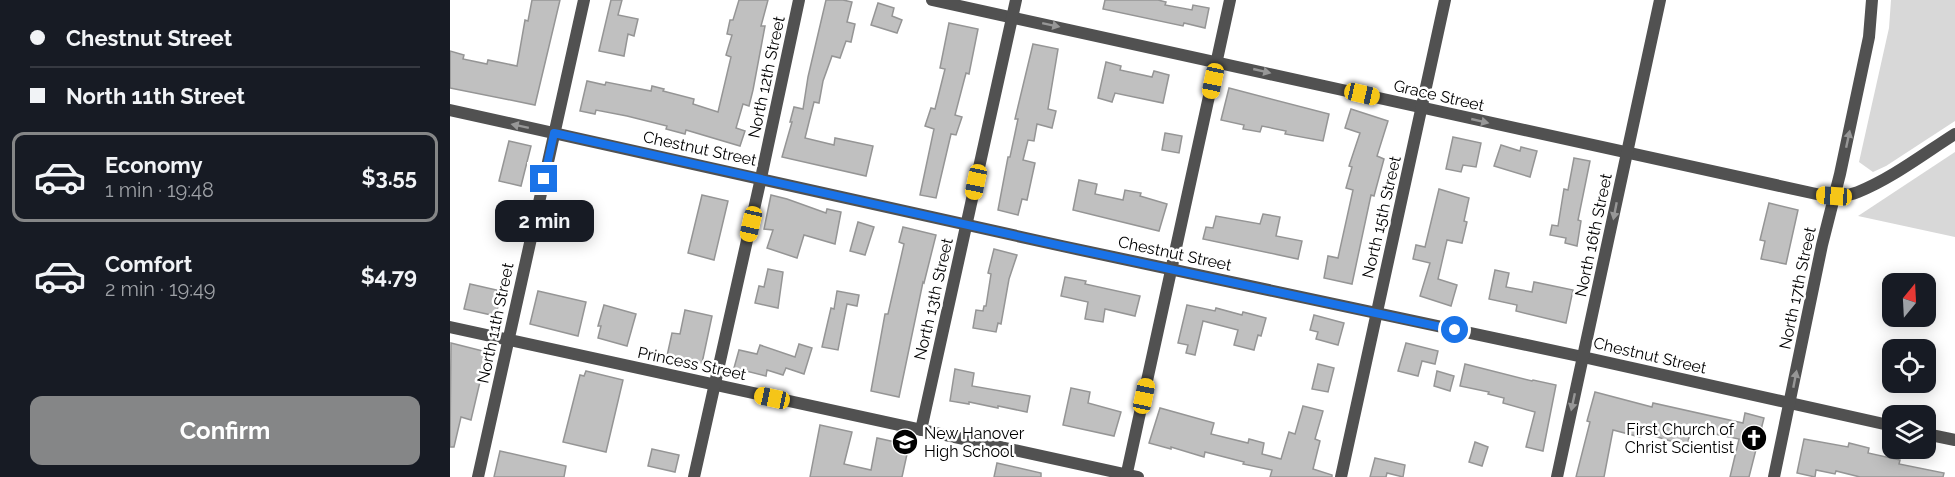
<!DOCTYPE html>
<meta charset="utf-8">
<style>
:root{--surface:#171b24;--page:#242831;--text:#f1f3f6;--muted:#9ea1a6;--line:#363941;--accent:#858687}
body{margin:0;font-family:Raleway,sans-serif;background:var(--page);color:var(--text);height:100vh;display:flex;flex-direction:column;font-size:22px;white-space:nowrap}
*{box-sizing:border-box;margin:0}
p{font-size:20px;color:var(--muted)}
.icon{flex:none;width:33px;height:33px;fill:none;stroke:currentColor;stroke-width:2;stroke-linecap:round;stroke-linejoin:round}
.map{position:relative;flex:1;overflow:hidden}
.drawer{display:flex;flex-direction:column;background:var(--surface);width:450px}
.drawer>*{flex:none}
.guide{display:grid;align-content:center;height:132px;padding:0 30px;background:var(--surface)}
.needle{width:39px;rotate:18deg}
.tools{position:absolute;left:1432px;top:273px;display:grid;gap:12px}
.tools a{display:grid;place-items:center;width:54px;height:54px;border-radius:12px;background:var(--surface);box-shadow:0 3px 15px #0003;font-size:30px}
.end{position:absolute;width:27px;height:27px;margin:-14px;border:8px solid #1a73e8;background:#fff;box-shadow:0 0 0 3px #fff}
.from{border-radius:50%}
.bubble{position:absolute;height:42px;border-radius:12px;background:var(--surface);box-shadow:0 3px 15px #0003;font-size:20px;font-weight:700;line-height:42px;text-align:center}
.car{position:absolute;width:18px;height:36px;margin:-18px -9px;border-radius:8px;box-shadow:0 0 4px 2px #0007;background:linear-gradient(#f5c518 24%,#345 0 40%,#f5c518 0 76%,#345 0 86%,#f5c518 0)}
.guide b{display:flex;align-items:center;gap:21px;height:57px;font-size:22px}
.guide b+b{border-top:2px solid var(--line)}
.guide i{width:15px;height:15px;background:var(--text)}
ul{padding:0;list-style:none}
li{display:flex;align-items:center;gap:18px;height:90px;margin:0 12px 9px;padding:0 18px;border:3px solid transparent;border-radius:12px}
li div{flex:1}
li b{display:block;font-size:22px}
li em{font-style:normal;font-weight:700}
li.active{border-color:var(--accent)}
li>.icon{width:54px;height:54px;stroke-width:1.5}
.action{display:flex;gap:12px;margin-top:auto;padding:12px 30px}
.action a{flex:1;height:69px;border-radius:12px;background:var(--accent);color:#fff;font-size:24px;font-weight:700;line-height:69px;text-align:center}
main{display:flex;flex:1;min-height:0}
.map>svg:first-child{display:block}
.green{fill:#d8d8d8}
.building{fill:#c0c0c0;stroke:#959595;stroke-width:1.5}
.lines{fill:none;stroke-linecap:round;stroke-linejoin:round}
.minor{stroke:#515151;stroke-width:12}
.oneway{fill:#979797}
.route{stroke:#1a73e8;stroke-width:8}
.labels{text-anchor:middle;stroke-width:5;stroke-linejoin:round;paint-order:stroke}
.street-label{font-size:16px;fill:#000;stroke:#fff}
.poi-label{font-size:16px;fill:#000;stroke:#fff;text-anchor:end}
</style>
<main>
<section class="drawer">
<div class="guide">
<b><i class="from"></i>Chestnut Street</b>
<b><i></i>North 11th Street</b>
</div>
<ul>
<li class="active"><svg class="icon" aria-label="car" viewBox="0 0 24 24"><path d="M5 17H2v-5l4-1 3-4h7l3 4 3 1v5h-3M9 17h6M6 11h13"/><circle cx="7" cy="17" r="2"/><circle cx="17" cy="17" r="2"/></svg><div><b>Economy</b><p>1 min · 19:48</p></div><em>$3.55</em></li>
<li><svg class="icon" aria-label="car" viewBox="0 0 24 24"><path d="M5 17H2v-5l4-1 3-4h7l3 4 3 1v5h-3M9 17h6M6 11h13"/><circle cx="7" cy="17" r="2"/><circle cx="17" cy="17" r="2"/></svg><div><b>Comfort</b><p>2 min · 19:49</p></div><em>$4.79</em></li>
</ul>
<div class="action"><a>Confirm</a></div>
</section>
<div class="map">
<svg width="1505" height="477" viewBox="0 0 1505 477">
<rect width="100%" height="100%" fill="#fff"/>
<g class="green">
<polygon points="1441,0 1505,0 1505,121 1436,166 1423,172 1409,162 1439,28"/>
<polygon points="1505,152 1505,237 1408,216"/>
</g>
<g class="building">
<polygon points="82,0 110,0 85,105 0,88 0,51 14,55 13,59 37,64 38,60 67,66 75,20 78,21"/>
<polygon points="161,0 172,0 168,15 188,19 184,36 178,34 174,56 149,51"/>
<polygon points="289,0 318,0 311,26 315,26 303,90 299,106 293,104 286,128 295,131 290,146 236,130 235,134 216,129 217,126 177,116 146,110 145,114 130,111 137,81 155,85 156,82 201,91 202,86 214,89 213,91 244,99 243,104 268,112 281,57 276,55 282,35 277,34 280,20 283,20"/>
<polygon points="376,0 393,0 402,2 397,22 405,24 401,42 396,41 390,58 382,56 373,81 369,103 364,102 355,138 384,145 385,138 423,146 416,176 332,157 342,122 340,122 344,107 353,109 358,77"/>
<polygon points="655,0 708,0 716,2 715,5 742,10 743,5 759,8 755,28 734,23 733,26 653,9"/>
<polygon points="428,3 444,8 442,16 452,20 447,33 421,25"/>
<polygon points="499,23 528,29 519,74 516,73 505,115 512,117 506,135 501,134 486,198 470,195 484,129 475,126 481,108 485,109 495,69 490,68"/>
<polygon points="583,44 608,49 598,109 606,111 602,128 587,124 584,141 578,140 573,160 585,163 577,200 572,199 568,215 548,210 558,157 560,157 568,119 565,119"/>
<polygon points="656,62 671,66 670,70 702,77 704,71 719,75 713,103 665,93 662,102 648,98"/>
<polygon points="779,88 879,114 873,141 835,134 836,131 812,126 810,132 793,129 794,125 771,120"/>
<polygon points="901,109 938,121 927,156 934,159 924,196 921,195 902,284 874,278 878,256 888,258 903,190 896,188 902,167 899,166 910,133 895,128"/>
<polygon points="715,133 732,136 729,153 712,150"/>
<polygon points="1003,137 1031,143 1026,167 1013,165 1011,172 996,169"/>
<polygon points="59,141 81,146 71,186 49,181"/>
<polygon points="1051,145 1070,151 1071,147 1087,151 1080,177 1044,166"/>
<polygon points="1124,158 1140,161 1128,220 1131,221 1127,246 1115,243 1116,238 1100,235 1102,225 1108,226 1114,189 1118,190"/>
<polygon points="629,180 647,184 645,194 673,200 675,190 691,193 690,196 717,204 709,231 623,210"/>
<polygon points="989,189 1019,198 1014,221 1017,222 1012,243 997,240 988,279 1007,285 1001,306 970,296 980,263 963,259 966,245 975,247"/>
<polygon points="252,195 278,201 264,260 238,253"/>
<polygon points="321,195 337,199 376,213 377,209 391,212 385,244 354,235 347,258 317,248 323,230 314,229"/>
<polygon points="1319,203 1348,210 1336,264 1311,259 1315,241 1310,240"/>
<polygon points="813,214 830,217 826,236 852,241 848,259 753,239 756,227 763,228 766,216 810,224"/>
<polygon points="408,222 424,227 415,255 400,251"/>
<polygon points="453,227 486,235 474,283 473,282 449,397 421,391 435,314 438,314 454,244 449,242"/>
<polygon points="544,249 567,255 559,279 551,324 548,323 546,332 523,328 526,310 533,311 534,306 536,306 541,274 538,273"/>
<polygon points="318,269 333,272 328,308 305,303 309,286 314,287"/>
<polygon points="1045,270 1059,273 1056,287 1082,292 1084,282 1123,290 1116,323 1066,311 1067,305 1039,299"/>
<polygon points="615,277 636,281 635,284 690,296 685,316 655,309 653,322 635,319 638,302 611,296"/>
<polygon points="20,284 51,291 46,316 14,309"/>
<polygon points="88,291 136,302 128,336 80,324"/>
<polygon points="387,291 409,295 407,306 397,304 388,350 372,347 381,308 384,309"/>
<polygon points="154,305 186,314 177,346 148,338 151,326 148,326"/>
<polygon points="737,305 765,311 766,308 792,315 793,312 816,318 811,336 808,335 804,350 784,345 788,330 753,321 745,355 736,353 738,345 728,343"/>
<polygon points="235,310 262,316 252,363 217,356 222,333 230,334"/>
<polygon points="864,315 894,323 888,345 866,339 868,332 860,330"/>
<polygon points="1,343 37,352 21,420 11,417 4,447 0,447"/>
<polygon points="956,343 988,351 985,364 972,361 968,376 948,371"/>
<polygon points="349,344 362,348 354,374 336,368 333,375 317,370 316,376 284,368 289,350 307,354 310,345 345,357"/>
<polygon points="868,364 884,368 878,392 862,389"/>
<polygon points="1015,364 1082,381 1083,380 1106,385 1093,451 1076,447 1085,412 1053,403 1054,398 1038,394 1039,392 1010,386"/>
<polygon points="505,369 524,373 522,386 580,396 577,412 548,406 548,408 519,402 519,404 500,401"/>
<polygon points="136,371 173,380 156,452 113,442 130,375 134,376"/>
<polygon points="987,371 1004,376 1000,391 984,386"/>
<polygon points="621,388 640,392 638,403 671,412 664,436 613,425"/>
<polygon points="1145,392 1202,407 1203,403 1293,423 1295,413 1314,418 1299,477 1280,477 1289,439 1241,429 1237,446 1191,432 1190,437 1163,430 1154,477 1126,477 1140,422 1137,421"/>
<polygon points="853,406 873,411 865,439 870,441 863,469 882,475 882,477 820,477 822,470 793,464 794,462 755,452 754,457 721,447 721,449 699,443 710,408 764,423 761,434 798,443 799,439 814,443 812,454 831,459 839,432 845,434"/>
<polygon points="370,425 402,432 394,464 421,470 427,438 459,445 452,477 360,477"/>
<polygon points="1354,439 1398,447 1399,443 1419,448 1418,453 1450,460 1449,464 1494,473 1493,477 1410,477 1386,471 1385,474 1366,470 1365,477 1347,473"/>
<polygon points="1025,442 1038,447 1032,466 1019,462"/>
<polygon points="202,449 229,455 225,472 198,466"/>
<polygon points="50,451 116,466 114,477 44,477"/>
<polygon points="925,458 955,465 953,477 937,473 936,477 920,477"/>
<polygon points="547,463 591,473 591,477 544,477"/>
</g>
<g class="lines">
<g class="minor">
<path d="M482,0C779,63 1074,132 1371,195C1383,196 1396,197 1408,192C1441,179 1475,153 1505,134"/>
<polyline points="0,110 612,246 1133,357 1443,426"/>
<polyline points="0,327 688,477"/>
<polyline points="471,430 566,0"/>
<polyline points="1476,434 1505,440"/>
<polyline points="28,477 134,0"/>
<polyline points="244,477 311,178 349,0"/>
<polyline points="676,477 780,0"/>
<polyline points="891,477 995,0"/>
<polyline points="1107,477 1210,0"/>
<polyline points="1324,477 1372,245 1390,174 1419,37 1422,0"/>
</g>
</g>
<defs><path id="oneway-solid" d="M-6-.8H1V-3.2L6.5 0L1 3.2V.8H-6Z" transform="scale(1.5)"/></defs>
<g class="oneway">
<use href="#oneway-solid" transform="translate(601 25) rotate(12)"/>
<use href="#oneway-solid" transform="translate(812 71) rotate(13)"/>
<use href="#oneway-solid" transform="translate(1030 121) rotate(13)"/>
<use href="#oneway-solid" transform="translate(70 126) rotate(-168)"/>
<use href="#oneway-solid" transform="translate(1398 139) rotate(-78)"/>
<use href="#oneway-solid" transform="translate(1165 211) rotate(101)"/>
<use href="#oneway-solid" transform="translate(1345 379) rotate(-79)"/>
<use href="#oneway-solid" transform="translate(1123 402) rotate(102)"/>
</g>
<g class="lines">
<polyline class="route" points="94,179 104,133 612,246 1005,330"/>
</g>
<defs>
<g id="church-disc" transform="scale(1.35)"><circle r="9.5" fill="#000" stroke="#fff"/><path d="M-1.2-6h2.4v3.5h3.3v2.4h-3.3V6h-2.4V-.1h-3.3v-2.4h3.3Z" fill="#fff"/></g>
<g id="school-disc" transform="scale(1.35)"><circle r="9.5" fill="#000" stroke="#fff"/><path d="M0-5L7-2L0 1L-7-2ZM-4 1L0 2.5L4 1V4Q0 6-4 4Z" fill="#fff"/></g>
</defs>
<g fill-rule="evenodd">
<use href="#church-disc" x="1304" y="438"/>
<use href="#school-disc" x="455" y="442"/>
</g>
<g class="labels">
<g class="street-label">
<text transform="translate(316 77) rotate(-78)" y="6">North 12th Street</text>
<text transform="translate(989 95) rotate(13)" y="6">Grace Street</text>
<text transform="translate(250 148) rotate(12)" y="6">Chestnut Street</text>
<text transform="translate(931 217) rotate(-77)" y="6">North 15th Street</text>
<text transform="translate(1143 235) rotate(-78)" y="6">North 16th Street</text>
<text transform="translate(725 253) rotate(12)" y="6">Chestnut Street</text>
<text transform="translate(1347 288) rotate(-78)" y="6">North 17th Street</text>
<text transform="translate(483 299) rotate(-77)" y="6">North 13th Street</text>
<text transform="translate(45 323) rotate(-78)" y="6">North 11th Street</text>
<text transform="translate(1200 355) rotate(13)" y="6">Chestnut Street</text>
<text transform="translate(242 363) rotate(12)" y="6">Princess Street</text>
</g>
<g class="poi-label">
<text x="1284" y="435">First Church of<tspan x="1284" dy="18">Christ Scientist</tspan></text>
<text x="474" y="439" text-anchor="start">New Hanover<tspan x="474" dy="18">High School</tspan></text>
</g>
</g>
</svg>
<div class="tools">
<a><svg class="needle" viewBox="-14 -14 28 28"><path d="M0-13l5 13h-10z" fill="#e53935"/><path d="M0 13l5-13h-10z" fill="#9ea1a6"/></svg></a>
<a><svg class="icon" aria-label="locate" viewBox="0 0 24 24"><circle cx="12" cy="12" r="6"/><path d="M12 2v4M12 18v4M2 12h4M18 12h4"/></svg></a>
<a><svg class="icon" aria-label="layers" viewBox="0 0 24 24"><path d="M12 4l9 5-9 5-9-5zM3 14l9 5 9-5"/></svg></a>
</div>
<i class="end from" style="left:1005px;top:330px"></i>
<i class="end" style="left:94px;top:179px"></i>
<div class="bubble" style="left:45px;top:200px;width:99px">2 min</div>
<i class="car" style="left:763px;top:81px;rotate:192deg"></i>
<i class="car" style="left:912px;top:94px;rotate:103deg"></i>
<i class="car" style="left:526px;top:182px;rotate:192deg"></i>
<i class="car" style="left:1384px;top:196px;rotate:274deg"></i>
<i class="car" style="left:301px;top:224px;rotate:193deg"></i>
<i class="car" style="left:694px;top:396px;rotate:12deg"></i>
<i class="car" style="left:322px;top:398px;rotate:282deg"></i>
</div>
</main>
